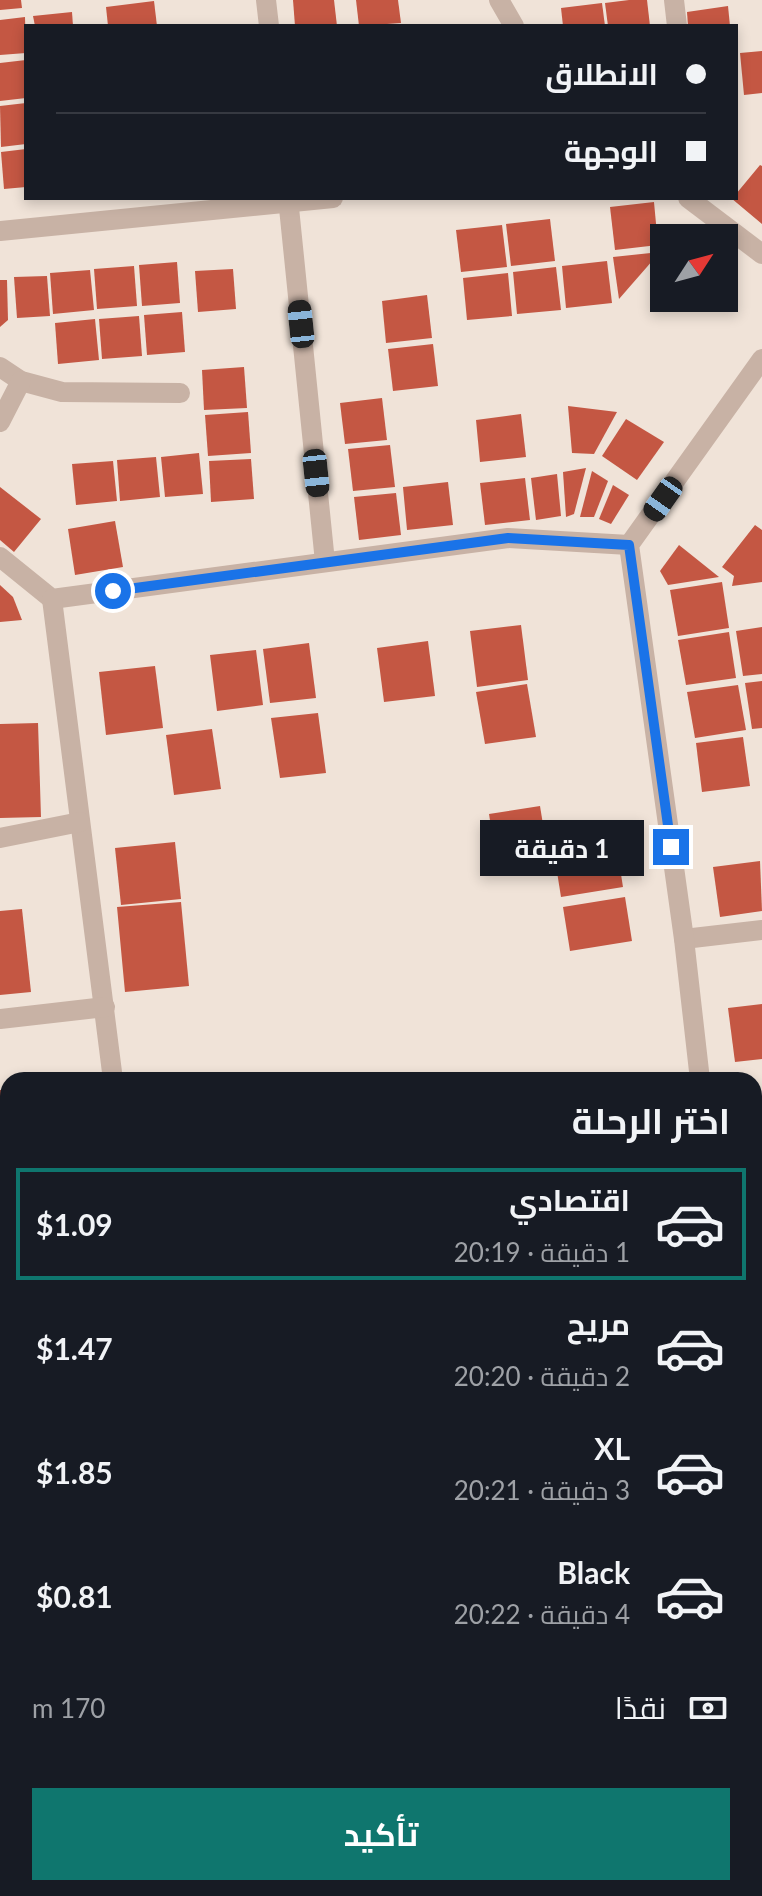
<!DOCTYPE html>
<html lang="ar">
<meta charset="utf-8">
<style>
:root{--surface:#171b24;--page:#20242c;--text:#f1f3f6;--muted:#9ea1a6;--line:#363941;--accent:#0f766e}
body{margin:0;font-family:Lato,Cairo,sans-serif;background:var(--page);color:var(--text);direction:rtl;height:100vh;display:flex;flex-direction:column;font-size:30px;white-space:nowrap}
*{box-sizing:border-box;margin:0}
p{font-size:26px;color:var(--muted)}
.icon{flex:none;width:44px;height:44px;fill:none;stroke:currentColor;stroke-width:2;stroke-linecap:round;stroke-linejoin:round}
.map{position:relative;flex:1;overflow:hidden;direction:ltr}
.panel{position:absolute;left:0px;top:1072px;width:762px;height:824px;display:flex;flex-direction:column;background:var(--surface);border-radius:24px 24px 0 0;box-shadow:0 4px 12px #0003;direction:rtl}
.panel>*{flex:none}
.top-card{position:absolute;left:24px;top:24px;width:714px;height:176px;border-radius:0px;box-shadow:0 4px 12px #0003;direction:rtl;display:grid;align-content:center;height:176px;padding:0 32px;background:var(--surface)}
.needle{width:52px;rotate:54deg}
.buttons{position:absolute;left:650px;top:224px;display:grid;gap:16px}
.buttons a{display:grid;place-items:center;width:88px;height:88px;border-radius:0px;background:var(--surface);box-shadow:0 4px 12px #0003;font-size:40px}
.end{position:absolute;width:36px;height:36px;margin:-18px;border:10px solid #1a73e8;background:#fff;box-shadow:0 0 0 4px #fff}
.from{border-radius:50%}
.bubble{position:absolute;height:56px;border-radius:0px;background:var(--surface);box-shadow:0 4px 12px #0003;font-size:26px;font-weight:700;line-height:56px;text-align:center;direction:rtl}
.car{position:absolute;width:24px;height:48px;margin:-24px -12px;border-radius:10px;box-shadow:0 0 6px 2px #0007;background:linear-gradient(#222 24%,#8ab4d8 0 40%,#222 0 76%,#8ab4d8 0 86%,#222 0)}
.top-card b{display:flex;align-items:center;gap:28px;height:76px;font-size:30px}
.top-card b+b{border-top:2px solid var(--line)}
.top-card i{width:20px;height:20px;background:var(--text)}
ul{padding:0;list-style:none}
li{display:flex;align-items:center;gap:24px;height:112px;margin:0 16px 12px;padding:0 16px;border:4px solid transparent;border-radius:0px}
li div{flex:1}
li b{display:block;font-size:30px}
li em{font-style:normal;font-weight:700}
li.current{border-color:var(--accent)}
li>.icon{width:72px;height:72px;stroke-width:1.5}
h2{padding:0 32px;font-size:36px;line-height:96px}
.pay{display:flex;align-items:center;gap:20px;height:88px;padding:0 32px;font-size:30px}
.pay p{margin-inline-start:auto}
.button{display:flex;gap:16px;margin-top:auto;padding:16px 32px}
.button a{flex:1;height:92px;border-radius:0px;background:var(--accent);color:#fff;font-size:32px;font-weight:700;line-height:92px;text-align:center}
.map>svg:first-child{display:block}
.building{fill:#c45743}
.lines{fill:none;stroke-linecap:round;stroke-linejoin:round}
.minor{stroke:#c8b2a5;stroke-width:20}
.route{stroke:#1a73e8;stroke-width:10}
</style>
<div class="map">
<svg width="762" height="1896" viewBox="0 0 762 1896">
<rect width="100%" height="100%" fill="#f0e3d8"/>
<g class="building">
<polygon points="0,0 21,0 22,8 0,10"/>
<polygon points="293,0 334,0 337,26 295,26"/>
<polygon points="356,0 398,0 401,23 359,26"/>
<polygon points="629,0 647,0 650,26 608,26 605,3"/>
<polygon points="154,1 157,26 108,26 106,7"/>
<polygon points="602,3 605,26 563,26 561,8"/>
<polygon points="728,6 730,26 688,26 687,12"/>
<polygon points="72,12 73,26 35,26 33,16"/>
<polygon points="25,17 26,53 0,55 0,20"/>
<polygon points="762,51 762,93 744,95 740,53"/>
<polygon points="26,60 26,98 0,101 0,63"/>
<polygon points="26,103 26,144 1,147 0,106"/>
<polygon points="26,149 26,187 4,189 1,152"/>
<polygon points="760,165 762,166 762,224 731,198 736,198 736,194"/>
<polygon points="654,202 658,245 615,250 610,207"/>
<polygon points="550,219 555,261 511,266 506,224"/>
<polygon points="502,225 507,267 461,272 456,230"/>
<polygon points="660,252 619,299 613,257"/>
<polygon points="607,261 612,303 566,308 562,266"/>
<polygon points="177,262 180,303 142,306 139,265"/>
<polygon points="134,266 137,306 97,309 94,269"/>
<polygon points="556,267 561,310 517,314 513,272"/>
<polygon points="233,269 236,309 198,312 195,271"/>
<polygon points="90,270 94,310 53,314 50,273"/>
<polygon points="508,273 512,316 467,320 463,278"/>
<polygon points="47,276 50,316 17,318 14,277"/>
<polygon points="0,280 7,280 8,320 0,327"/>
<polygon points="427,295 432,338 386,343 382,301"/>
<polygon points="182,312 185,352 147,355 144,315"/>
<polygon points="139,316 142,356 102,359 99,319"/>
<polygon points="95,319 99,360 58,364 55,323"/>
<polygon points="433,344 438,386 393,391 388,349"/>
<polygon points="244,367 247,408 204,410 202,370"/>
<polygon points="382,398 387,440 345,444 340,403"/>
<polygon points="568,406 617,412 594,454 572,453"/>
<polygon points="248,412 251,453 208,456 205,415"/>
<polygon points="521,414 526,457 480,462 476,420"/>
<polygon points="626,419 664,442 637,480 602,456"/>
<polygon points="390,445 395,487 353,491 348,449"/>
<polygon points="199,453 203,494 165,497 161,457"/>
<polygon points="156,457 160,497 120,501 117,460"/>
<polygon points="251,459 254,499 211,502 209,461"/>
<polygon points="113,461 117,501 76,505 72,464"/>
<polygon points="586,468 574,514 566,517 563,472"/>
<polygon points="592,471 608,481 594,517 580,517"/>
<polygon points="557,474 561,516 536,520 531,478"/>
<polygon points="525,478 530,520 485,525 480,483"/>
<polygon points="448,482 453,525 407,530 403,487"/>
<polygon points="613,485 629,495 611,524 599,519"/>
<polygon points="0,487 41,519 14,552 0,540"/>
<polygon points="396,493 401,535 359,540 354,497"/>
<polygon points="115,521 123,567 75,575 68,529"/>
<polygon points="755,525 762,530 762,582 732,586 734,576 722,567"/>
<polygon points="679,545 719,577 668,585 660,571"/>
<polygon points="722,582 729,628 678,636 670,590"/>
<polygon points="0,585 13,597 22,620 0,622"/>
<polygon points="521,625 528,680 477,687 470,631"/>
<polygon points="762,627 762,674 743,676 736,631"/>
<polygon points="729,632 736,678 686,685 678,640"/>
<polygon points="428,641 435,696 384,702 377,648"/>
<polygon points="309,643 316,698 270,703 263,649"/>
<polygon points="256,650 263,705 217,711 210,655"/>
<polygon points="155,666 163,728 106,735 99,672"/>
<polygon points="762,681 762,728 752,729 745,683"/>
<polygon points="527,684 536,737 485,744 476,692"/>
<polygon points="738,685 746,730 695,738 687,692"/>
<polygon points="318,713 326,773 280,778 271,718"/>
<polygon points="38,723 41,817 0,818 0,724"/>
<polygon points="212,729 221,789 174,795 166,735"/>
<polygon points="743,737 750,786 702,792 696,743"/>
<polygon points="540,806 547,849 496,858 489,814"/>
<polygon points="175,842 181,899 121,905 115,848"/>
<polygon points="616,843 623,887 561,897 554,853"/>
<polygon points="760,861 762,911 720,917 713,867"/>
<polygon points="625,897 632,941 570,951 563,907"/>
<polygon points="181,902 189,986 125,992 117,907"/>
<polygon points="22,909 31,992 0,995 0,911"/>
<polygon points="762,1004 762,1059 735,1062 728,1008"/>
<polygon points="0,1090 3,1090 8,1157 8,1201 0,1202"/>
<polygon points="762,1196 762,1246 759,1246 754,1197"/>
<polygon points="0,1231 8,1231 8,1418 0,1419"/>
<polygon points="8,1533 8,1590 0,1601 0,1535"/>
<polygon points="0,1774 8,1779 8,1819 0,1830"/>
<polygon points="762,1805 762,1882 754,1883 754,1806"/>
<polygon points="40,1888 72,1888 70,1892 75,1896 47,1896"/>
<polygon points="191,1888 346,1888 338,1896 189,1896"/>
<polygon points="515,1888 543,1888 556,1896 515,1896"/>
<polygon points="572,1888 612,1888 627,1896 584,1896"/>
</g>
<g class="lines">
<g class="minor">
<polyline points="266,0 269,26"/>
<polyline points="499,0 514,26"/>
<polyline points="674,0 677,26"/>
<polyline points="288,198 325,562"/>
<polyline points="688,198 762,254"/>
<polyline points="0,231 333,198"/>
<polyline points="0,367 21,381 62,392 180,393"/>
<polyline points="0,422 21,381"/>
<polyline points="0,557 52,599 508,538 629,545"/>
<polyline points="52,599 113,1080"/>
<polyline points="0,838 80,822"/>
<polyline points="684,939 762,930"/>
<polyline points="0,1019 105,1007"/>
<polyline points="700,1080 684,939 629,545 762,359"/>
<polyline points="754,1382 762,1388"/>
<polyline points="754,1543 762,1611"/>
<polyline points="0,1670 8,1657"/>
<polyline points="754,1707 762,1706"/>
<polyline points="484,1888 485,1896"/>
</g>
</g>
<g class="lines">
<polyline class="route" points="113,591 508,538 629,545 671,847"/>
</g>
</svg>
<div class="buttons">
<a><svg class="needle" viewBox="-14 -14 28 28"><path d="M0-13l5 13h-10z" fill="#e53935"/><path d="M0 13l5-13h-10z" fill="#9ea1a6"/></svg></a>
</div>
<i class="end from" style="left:113px;top:591px"></i>
<i class="end" style="left:671px;top:847px"></i>
<div class="bubble" style="left:480px;top:820px;width:164px">1 دقيقة</div>
<i class="car" style="left:301px;top:324px;rotate:354deg"></i>
<i class="car" style="left:316px;top:473px;rotate:174deg"></i>
<i class="car" style="left:663px;top:499px;rotate:215deg"></i>
<div class="top-card">
<b><i class="from"></i>الانطلاق</b>
<b><i></i>الوجهة</b>
</div>
<section class="panel">
<h2>اختر الرحلة</h2>
<ul>
<li class="current"><svg class="icon" aria-label="car" viewBox="0 0 24 24"><path d="M5 17H2v-5l4-1 3-4h7l3 4 3 1v5h-3M9 17h6M6 11h13"/><circle cx="7" cy="17" r="2"/><circle cx="17" cy="17" r="2"/></svg><div><b>اقتصادي</b><p>1 دقيقة · 20:19</p></div><em>$1.09</em></li>
<li><svg class="icon" aria-label="car" viewBox="0 0 24 24"><path d="M5 17H2v-5l4-1 3-4h7l3 4 3 1v5h-3M9 17h6M6 11h13"/><circle cx="7" cy="17" r="2"/><circle cx="17" cy="17" r="2"/></svg><div><b>مريح</b><p>2 دقيقة · 20:20</p></div><em>$1.47</em></li>
<li><svg class="icon" aria-label="car" viewBox="0 0 24 24"><path d="M5 17H2v-5l4-1 3-4h7l3 4 3 1v5h-3M9 17h6M6 11h13"/><circle cx="7" cy="17" r="2"/><circle cx="17" cy="17" r="2"/></svg><div><b>XL</b><p>3 دقيقة · 20:21</p></div><em>$1.85</em></li>
<li><svg class="icon" aria-label="car" viewBox="0 0 24 24"><path d="M5 17H2v-5l4-1 3-4h7l3 4 3 1v5h-3M9 17h6M6 11h13"/><circle cx="7" cy="17" r="2"/><circle cx="17" cy="17" r="2"/></svg><div><b>Black</b><p>4 دقيقة · 20:22</p></div><em>$0.81</em></li>
</ul>
<div class="pay"><svg class="icon" aria-label="cash" viewBox="0 0 24 24"><path d="M3 7h18v10H3z"/><circle cx="12" cy="12" r="2"/></svg>نقدًا<p>170 m</p></div>
<div class="button"><a>تأكيد</a></div>
</section>
</div>
